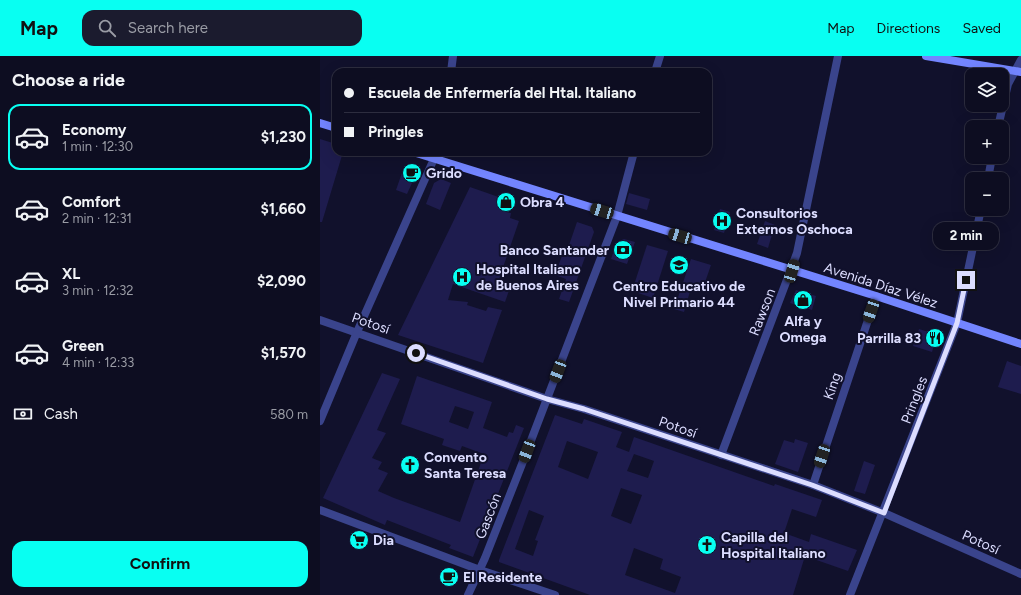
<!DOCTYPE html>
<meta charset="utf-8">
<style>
:root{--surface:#0d0d21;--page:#1b1b2e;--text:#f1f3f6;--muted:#9a9ca5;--line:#2d2d3f;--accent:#08fff2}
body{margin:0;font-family:Figtree,sans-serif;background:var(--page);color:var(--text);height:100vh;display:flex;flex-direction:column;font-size:15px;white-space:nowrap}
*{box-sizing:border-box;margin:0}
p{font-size:13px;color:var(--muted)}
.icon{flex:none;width:22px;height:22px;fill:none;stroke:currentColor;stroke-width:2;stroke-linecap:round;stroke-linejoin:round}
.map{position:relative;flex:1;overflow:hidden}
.drawer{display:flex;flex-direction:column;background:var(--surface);width:320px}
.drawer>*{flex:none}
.top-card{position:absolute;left:12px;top:12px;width:380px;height:88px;border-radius:12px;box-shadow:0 4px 16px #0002,0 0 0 1px var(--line);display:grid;align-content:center;height:88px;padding:0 12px;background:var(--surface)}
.tools{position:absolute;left:645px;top:12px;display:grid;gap:8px}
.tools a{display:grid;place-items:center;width:44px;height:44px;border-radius:8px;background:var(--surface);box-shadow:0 4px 16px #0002,0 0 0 1px var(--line);font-size:20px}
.end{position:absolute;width:18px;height:18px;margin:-9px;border:5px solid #dcddff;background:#111;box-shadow:0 0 0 2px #111}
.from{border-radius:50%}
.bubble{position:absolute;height:28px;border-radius:12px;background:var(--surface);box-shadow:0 4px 16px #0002,0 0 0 1px var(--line);font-size:13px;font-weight:700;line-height:28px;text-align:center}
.car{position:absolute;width:12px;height:24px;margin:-12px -6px;border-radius:5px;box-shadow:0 0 3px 1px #0007;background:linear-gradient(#222 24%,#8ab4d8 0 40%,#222 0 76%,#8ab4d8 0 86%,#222 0)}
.top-card b{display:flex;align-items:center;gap:14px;height:38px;font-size:15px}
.top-card b+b{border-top:1px solid var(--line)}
.top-card i{width:10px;height:10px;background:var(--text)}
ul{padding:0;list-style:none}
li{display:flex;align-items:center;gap:12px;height:66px;margin:0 8px 6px;padding:0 4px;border:2px solid transparent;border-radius:12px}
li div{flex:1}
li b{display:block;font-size:15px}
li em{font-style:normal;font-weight:700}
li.selected{border-color:var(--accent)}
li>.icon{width:36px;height:36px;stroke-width:1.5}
h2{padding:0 12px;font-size:18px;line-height:48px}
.pay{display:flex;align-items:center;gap:10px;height:44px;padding:0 12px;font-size:15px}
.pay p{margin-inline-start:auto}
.cta{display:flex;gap:8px;margin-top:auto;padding:8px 12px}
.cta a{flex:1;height:46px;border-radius:12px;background:var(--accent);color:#111;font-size:16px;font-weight:700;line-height:46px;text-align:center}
header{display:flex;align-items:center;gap:24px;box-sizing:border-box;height:56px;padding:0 20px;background:var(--accent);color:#111}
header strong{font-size:19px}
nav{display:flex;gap:22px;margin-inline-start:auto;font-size:14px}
.search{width:280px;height:36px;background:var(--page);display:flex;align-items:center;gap:10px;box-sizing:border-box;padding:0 14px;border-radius:12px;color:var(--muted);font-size:15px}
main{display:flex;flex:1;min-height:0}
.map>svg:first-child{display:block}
.building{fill:#1e1c4e;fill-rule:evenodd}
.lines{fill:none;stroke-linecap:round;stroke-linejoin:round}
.street{stroke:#3a448c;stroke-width:8}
.secondary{stroke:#7385ff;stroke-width:8}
.route{stroke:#dcddff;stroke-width:5}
.labels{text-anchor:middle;stroke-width:4;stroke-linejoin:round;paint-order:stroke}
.poi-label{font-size:14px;font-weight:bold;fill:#dcddff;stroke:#11112c;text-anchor:start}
.street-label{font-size:14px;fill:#dcddff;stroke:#11112c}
</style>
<header>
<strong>Map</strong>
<div class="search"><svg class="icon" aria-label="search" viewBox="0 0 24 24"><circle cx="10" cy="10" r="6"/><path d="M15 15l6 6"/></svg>Search here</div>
<nav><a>Map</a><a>Directions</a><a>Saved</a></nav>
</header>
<main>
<section class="drawer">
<h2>Choose a ride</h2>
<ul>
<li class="selected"><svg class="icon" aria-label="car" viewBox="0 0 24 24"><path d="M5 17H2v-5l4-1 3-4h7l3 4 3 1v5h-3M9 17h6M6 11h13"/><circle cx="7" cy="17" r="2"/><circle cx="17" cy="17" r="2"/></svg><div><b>Economy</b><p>1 min · 12:30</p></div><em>$1,230</em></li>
<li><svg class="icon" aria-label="car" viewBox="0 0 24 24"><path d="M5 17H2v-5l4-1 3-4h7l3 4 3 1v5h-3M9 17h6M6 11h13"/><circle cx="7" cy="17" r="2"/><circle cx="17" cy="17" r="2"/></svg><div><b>Comfort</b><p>2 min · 12:31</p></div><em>$1,660</em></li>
<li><svg class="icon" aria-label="car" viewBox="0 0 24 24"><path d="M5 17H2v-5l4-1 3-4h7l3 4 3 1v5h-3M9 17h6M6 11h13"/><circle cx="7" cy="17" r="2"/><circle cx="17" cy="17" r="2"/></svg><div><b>XL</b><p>3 min · 12:32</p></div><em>$2,090</em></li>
<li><svg class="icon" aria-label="car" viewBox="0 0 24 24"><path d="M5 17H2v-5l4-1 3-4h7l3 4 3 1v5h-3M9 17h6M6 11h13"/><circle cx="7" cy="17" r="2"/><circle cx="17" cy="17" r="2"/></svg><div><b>Green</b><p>4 min · 12:33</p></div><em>$1,570</em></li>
</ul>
<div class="pay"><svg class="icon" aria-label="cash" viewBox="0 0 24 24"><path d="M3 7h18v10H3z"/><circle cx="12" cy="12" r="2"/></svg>Cash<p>580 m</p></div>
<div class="cta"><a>Confirm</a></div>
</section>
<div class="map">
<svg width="701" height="539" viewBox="0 0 701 539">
<rect width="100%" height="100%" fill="#11112c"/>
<g class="building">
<polygon points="0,83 16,88 16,96 23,96 2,166 0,166"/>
<polygon points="84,111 97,116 87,138 76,134"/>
<polygon points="121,123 131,127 120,154 106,148 114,127"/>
<polygon points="150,131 190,145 186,156 191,157 190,162 199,165 178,226 191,229 185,246 133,228 128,244 148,246 147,249 166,255 168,251 182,254 163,307 78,279"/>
<polygon points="309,137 330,143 327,154 306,148"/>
<polygon points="400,153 410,156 404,177 394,174"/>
<polygon points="445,165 455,169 448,192 437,188"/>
<polygon points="257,166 272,171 274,176 249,246 239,243 246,223 235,219 244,194 247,195"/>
<polygon points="304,183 315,186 307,208 291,203 297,186"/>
<polygon points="327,189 348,195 333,242 312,235"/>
<polygon points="371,203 391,209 382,235 371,232 364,256 354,253"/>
<polygon points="476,234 496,240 492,254 470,247"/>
<polygon points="599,273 615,278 616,282 612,296 593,290"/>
<polygon points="687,305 701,310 701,338 678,331"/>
<path d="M62,317L80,323L57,374L66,377L52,402L62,406L58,413L68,417L58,435L74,442L140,466L164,398L142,390L140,395L122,389L124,383L81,368L97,320L172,346L163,372L187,381L189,376L193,377L196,369L204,372L153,501L129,492L131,489L67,464L65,469L3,442ZM135,350L154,356L148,373L129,366Z"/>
<path d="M235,359L262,368L264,363L302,376L296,391L309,396L314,381L454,430L455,428L502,444L496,461L472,453L464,477L489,486L491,478L537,494L528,515L485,500L473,539H270L179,506V504ZM247,385L278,396L268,423L238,411ZM314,398L334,405L328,422L307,415ZM301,432L322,439L311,468L291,460ZM209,454L224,460L215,484L218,485L213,500L195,493ZM314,492L343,503L340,513L361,521L355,537L305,519Z"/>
<polygon points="475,383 488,387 478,416 455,408 464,384 474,387"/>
<polygon points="544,405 555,409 545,438 534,435"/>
</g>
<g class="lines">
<g class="street">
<polyline points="131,16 133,0"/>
<polyline points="335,16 340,0"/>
<polyline points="678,71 688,28 701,4"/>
<polyline points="668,123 672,101"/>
<polyline points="0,264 227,343 264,353 493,429 564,457 701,518"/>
<polyline points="0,365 37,276 117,96"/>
<polyline points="401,399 477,197 518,0"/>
<polyline points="493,429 556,240"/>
<polyline points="0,454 160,514 235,539"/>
<polyline points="148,539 165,502 202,408 297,160 314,96"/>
<polyline points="530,539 637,267 661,153"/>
</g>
<g class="secondary">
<polyline points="606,0 701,16"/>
<polyline points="0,67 16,72"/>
<polyline points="93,96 556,240 701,288"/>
</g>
</g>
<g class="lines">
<polyline class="route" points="96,297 227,343 264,353 492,429 564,457 637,267 646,224"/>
</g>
<defs>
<g id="cafe-disc" transform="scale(1)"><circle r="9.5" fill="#08fff2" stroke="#11112c"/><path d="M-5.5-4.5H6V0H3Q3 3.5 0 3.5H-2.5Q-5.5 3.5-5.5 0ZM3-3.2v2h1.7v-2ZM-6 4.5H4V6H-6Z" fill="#111"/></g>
<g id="shop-disc" transform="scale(1)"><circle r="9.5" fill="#08fff2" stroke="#11112c"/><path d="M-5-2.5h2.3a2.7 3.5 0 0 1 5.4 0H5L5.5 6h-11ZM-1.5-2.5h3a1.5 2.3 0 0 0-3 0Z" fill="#111"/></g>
<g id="hospital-disc" transform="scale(1)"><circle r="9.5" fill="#08fff2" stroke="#11112c"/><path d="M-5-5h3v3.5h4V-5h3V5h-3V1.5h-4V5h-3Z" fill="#111"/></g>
<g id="bank-disc" transform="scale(1)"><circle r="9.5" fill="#08fff2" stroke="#11112c"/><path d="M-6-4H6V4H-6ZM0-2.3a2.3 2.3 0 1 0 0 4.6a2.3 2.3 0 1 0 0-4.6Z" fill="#111"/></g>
<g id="school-disc" transform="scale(1)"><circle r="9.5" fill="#08fff2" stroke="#11112c"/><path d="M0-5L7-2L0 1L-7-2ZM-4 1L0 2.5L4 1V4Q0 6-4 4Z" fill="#111"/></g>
<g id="restaurant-disc" transform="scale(1)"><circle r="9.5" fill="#08fff2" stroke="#11112c"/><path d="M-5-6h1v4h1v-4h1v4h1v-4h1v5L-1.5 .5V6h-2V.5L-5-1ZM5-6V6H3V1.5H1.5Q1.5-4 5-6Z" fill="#111"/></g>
<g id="church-disc" transform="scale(1)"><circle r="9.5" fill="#08fff2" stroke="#11112c"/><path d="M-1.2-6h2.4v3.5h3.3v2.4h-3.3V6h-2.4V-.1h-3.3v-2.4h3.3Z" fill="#111"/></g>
<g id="supermarket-disc" transform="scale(1)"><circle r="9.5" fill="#08fff2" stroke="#11112c"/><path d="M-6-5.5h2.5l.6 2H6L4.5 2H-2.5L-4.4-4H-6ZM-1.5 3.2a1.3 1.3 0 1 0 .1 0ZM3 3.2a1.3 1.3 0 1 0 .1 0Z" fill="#111"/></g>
</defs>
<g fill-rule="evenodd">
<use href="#cafe-disc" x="92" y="117"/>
<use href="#shop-disc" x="186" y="146"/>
<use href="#hospital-disc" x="402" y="165"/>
<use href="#bank-disc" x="303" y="194"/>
<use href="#school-disc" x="359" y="209"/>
<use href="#hospital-disc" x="142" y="221"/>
<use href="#shop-disc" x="483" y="244"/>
<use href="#restaurant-disc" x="615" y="282"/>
<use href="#church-disc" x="90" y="409"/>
<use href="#supermarket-disc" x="39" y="484"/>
<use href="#church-disc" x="387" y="489"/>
<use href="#cafe-disc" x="129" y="521"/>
</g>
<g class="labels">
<g class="poi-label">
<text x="106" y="122">Grido</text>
<text x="200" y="151">Obra 4</text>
<text x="416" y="162">Consultorios<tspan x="416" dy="16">Externos Oschoca</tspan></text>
<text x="289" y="199" text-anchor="end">Banco Santander</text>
<text x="156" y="218">Hospital Italiano<tspan x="156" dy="16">de Buenos Aires</tspan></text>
<text x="359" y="235" text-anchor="middle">Centro Educativo de<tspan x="359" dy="16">Nivel Primario 44</tspan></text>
<text x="483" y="270" text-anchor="middle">Alfa y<tspan x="483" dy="16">Omega</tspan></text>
<text x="601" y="287" text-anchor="end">Parrilla 83</text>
<text x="104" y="406">Convento<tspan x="104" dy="16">Santa Teresa</tspan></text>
<text x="401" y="486">Capilla del<tspan x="401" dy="16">Hospital Italiano</tspan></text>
<text x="53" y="489">Dia</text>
<text x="143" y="526">El Residente</text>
</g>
<g class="street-label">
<text transform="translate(561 229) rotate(18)" y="5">Avenida Díaz Vélez</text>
<text transform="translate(442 256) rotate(-69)" y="5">Rawson</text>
<text transform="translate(51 267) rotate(19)" y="5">Potosí</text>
<text transform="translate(512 330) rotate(-71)" y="5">King</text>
<text transform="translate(594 344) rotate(-69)" y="5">Pringles</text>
<text transform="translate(358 371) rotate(19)" y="5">Potosí</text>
<text transform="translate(168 460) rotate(-69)" y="5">Gascón</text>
<text transform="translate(661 486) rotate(24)" y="5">Potosí</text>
</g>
</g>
</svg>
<div class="tools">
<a><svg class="icon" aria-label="layers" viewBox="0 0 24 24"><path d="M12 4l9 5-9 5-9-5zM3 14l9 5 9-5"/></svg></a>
<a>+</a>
<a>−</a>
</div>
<i class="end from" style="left:96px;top:297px"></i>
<i class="end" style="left:646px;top:224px"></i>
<div class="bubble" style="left:613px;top:166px;width:66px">2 min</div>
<i class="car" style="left:282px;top:155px;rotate:287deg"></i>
<i class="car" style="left:360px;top:180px;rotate:287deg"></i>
<i class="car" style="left:472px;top:215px;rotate:17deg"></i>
<i class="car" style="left:551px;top:255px;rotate:199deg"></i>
<i class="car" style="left:238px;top:315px;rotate:201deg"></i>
<i class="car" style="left:207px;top:395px;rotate:201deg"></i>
<i class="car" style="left:502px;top:400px;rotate:198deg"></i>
<div class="top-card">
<b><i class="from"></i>Escuela de Enfermería del Htal. Italiano</b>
<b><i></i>Pringles</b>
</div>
</div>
</main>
